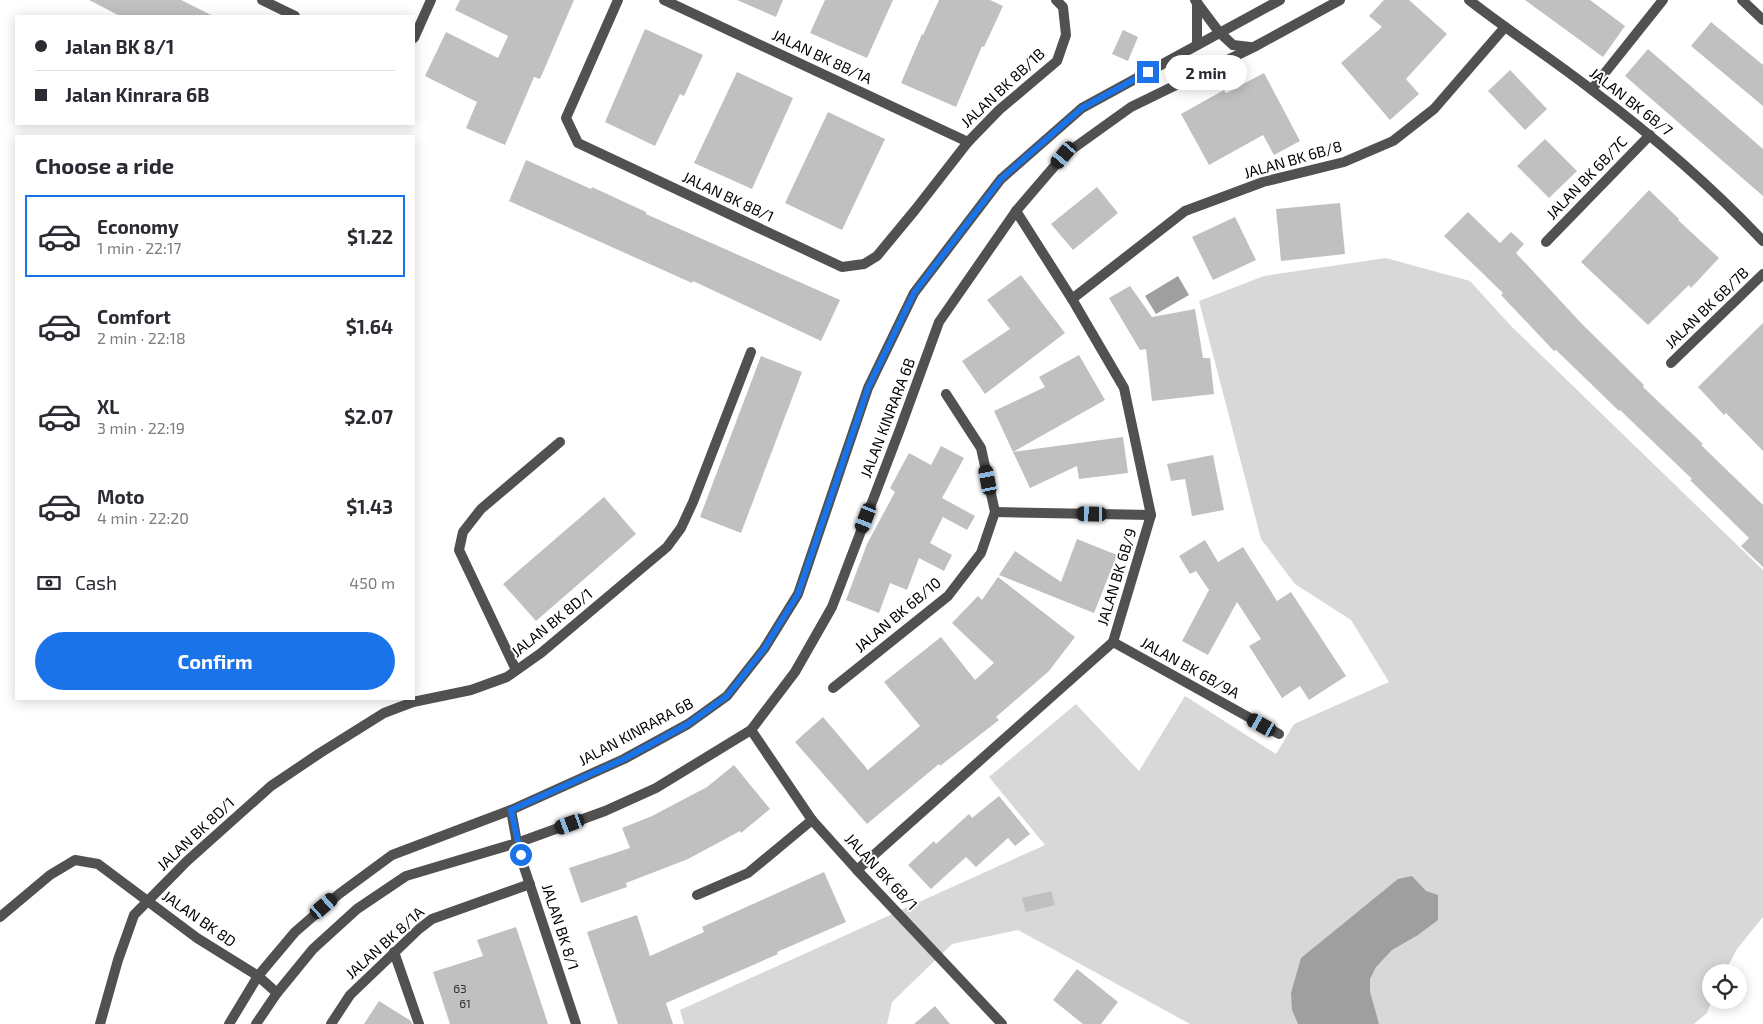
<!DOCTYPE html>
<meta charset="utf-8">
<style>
:root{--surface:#fff;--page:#f2f2f3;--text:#2b2b33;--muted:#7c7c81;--line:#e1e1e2;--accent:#1a73e8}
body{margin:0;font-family:"Exo 2",sans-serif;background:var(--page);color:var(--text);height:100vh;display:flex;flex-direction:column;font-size:19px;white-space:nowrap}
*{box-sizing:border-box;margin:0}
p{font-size:16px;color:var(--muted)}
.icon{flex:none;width:28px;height:28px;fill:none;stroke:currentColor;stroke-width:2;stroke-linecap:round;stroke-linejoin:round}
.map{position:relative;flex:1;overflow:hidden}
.drawer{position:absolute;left:15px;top:135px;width:400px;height:565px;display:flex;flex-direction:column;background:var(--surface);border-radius:0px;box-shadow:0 2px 12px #0003}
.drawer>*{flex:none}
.guide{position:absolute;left:15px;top:15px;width:400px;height:110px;border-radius:0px;box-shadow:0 2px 12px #0003;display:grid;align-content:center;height:110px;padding:0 20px;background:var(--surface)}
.buttons{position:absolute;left:1702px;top:964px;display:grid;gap:10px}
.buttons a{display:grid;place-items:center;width:45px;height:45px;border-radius:50%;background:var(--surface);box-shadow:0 2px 12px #0003;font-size:25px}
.end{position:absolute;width:22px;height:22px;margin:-11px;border:6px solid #1a73e8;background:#fff;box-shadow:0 0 0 2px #fff}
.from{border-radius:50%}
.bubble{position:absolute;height:35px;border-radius:18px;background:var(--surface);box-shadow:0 2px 12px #0003;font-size:16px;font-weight:700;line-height:35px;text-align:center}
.car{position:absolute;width:15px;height:30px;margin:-15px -8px;border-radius:6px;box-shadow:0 0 4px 1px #0007;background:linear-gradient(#222 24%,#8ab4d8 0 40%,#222 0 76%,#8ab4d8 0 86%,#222 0)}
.guide b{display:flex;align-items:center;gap:18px;height:48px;font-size:19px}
.guide b+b{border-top:1px solid var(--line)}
.guide i{width:12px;height:12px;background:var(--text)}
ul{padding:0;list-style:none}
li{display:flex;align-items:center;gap:15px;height:82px;margin:0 10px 8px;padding:0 10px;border:2px solid transparent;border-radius:0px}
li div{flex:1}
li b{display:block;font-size:19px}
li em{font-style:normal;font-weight:700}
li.current{border-color:var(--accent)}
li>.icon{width:45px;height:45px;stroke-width:1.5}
h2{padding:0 20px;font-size:22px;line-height:60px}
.pay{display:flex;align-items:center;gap:12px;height:55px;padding:0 20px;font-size:19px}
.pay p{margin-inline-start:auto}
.cta{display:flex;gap:10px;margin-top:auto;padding:10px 20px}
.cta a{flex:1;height:58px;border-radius:30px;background:var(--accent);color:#fff;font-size:20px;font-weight:700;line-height:58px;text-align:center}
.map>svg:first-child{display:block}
.green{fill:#d8d8d8}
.water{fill:#9f9f9f}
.building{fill:#c0c0c0}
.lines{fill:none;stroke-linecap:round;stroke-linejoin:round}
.minor{stroke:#515151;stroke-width:10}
.tertiary{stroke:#515151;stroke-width:10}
.route{stroke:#1a73e8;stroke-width:6}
.labels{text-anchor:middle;stroke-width:4;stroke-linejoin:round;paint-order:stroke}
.number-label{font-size:12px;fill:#303030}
.street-label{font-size:15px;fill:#000;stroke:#fff}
</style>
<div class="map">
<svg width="1763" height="1024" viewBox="0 0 1763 1024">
<rect width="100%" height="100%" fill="#fff"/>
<polygon class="green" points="1386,258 1470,281 1511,326 1763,570 1763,917 1737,949 1725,972 1711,972 1712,1000 1707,1013 1694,1024 1190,1024 1018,930 952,944 892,1002 887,1024 684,1024 680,1010 1045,845 989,777 1076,704 1139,771 1185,696 1276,754 1294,724 1389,682 1351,620 1295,584 1261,539 1199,301 1264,276"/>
<g class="water">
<polygon points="1178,276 1189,295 1156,314 1145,296"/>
<polygon points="1412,876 1426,891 1438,895 1438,920 1418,935 1392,950 1376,967 1370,979 1370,992 1379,1024 1298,1024 1292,1010 1291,993 1301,958 1398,879"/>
</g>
<g class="building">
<polygon points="89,0 181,0 213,16 120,16"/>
<polygon points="460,0 574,0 540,79 534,77 505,145 466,128 477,102 425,76 446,32 498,58 508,36 455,10"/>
<polygon points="737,0 783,0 776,17"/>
<polygon points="825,0 893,0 867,58 810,33"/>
<polygon points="939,0 990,0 1003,6 984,47 982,46 956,107 901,83 922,34 923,35"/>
<polygon points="1384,0 1409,0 1447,34 1406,79 1419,94 1390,120 1341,63 1382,27 1369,16"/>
<polygon points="1525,0 1590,0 1625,26 1603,57"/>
<polygon points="1711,22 1763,65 1763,106 1691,46"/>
<polygon points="645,29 703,55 684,96 680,94 655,146 605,122"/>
<polygon points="1123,30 1138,37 1128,61 1112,54"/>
<polygon points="1648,49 1763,149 1763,196 1625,76"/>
<polygon points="1510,70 1547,109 1525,130 1488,91"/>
<polygon points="737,72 793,98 752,189 694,163"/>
<polygon points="1264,73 1300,141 1274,155 1263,135 1209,165 1181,114 1224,90 1226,93"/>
<polygon points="828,112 885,139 842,230 785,203"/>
<polygon points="1545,139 1577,171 1549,198 1517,166"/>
<polygon points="526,160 591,189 592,187 646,212 646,214 840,300 821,341 693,281 692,283 509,201"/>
<polygon points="1097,187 1118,213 1073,250 1051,224"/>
<polygon points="1649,190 1679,219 1678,220 1719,258 1691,288 1689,285 1648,325 1581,262"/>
<polygon points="1340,203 1345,254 1281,261 1276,209"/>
<polygon points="1468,212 1500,243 1511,232 1524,244 1516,253 1582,324 1644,385 1643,387 1703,444 1701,445 1763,505 1763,567 1741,546 1749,538 1690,480 1692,479 1620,410 1619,411 1556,350 1554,351 1501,295 1503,293 1444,236"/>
<polygon points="1235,217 1256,260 1213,280 1192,237"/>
<polygon points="1021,275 1065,333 985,394 962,361 1010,329 987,300"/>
<polygon points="1130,286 1152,317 1195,309 1203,358 1210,358 1214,394 1152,401 1146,349 1140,350 1109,298"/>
<polygon points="1763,323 1763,451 1726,413 1724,415 1698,387"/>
<polygon points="1079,355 1105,400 1013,452 994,411 1045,387 1039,377"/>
<polygon points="761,356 802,372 741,533 700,517"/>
<polygon points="1123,437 1128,473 1079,479 1077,466 1030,488 1013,452"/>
<polygon points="941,446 964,458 942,498 975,516 967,530 943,517 930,543 952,555 944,571 919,558 907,590 890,583 879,613 846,600 867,544 895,492 890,488 909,453 931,465"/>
<polygon points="1213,455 1224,510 1192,516 1185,479 1171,481 1167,464"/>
<polygon points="604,497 636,534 536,621 503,584"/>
<polygon points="1077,539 1117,555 1094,613 999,575 1015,551 1061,582"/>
<polygon points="1205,540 1218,562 1243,547 1277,601 1291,592 1346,676 1309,700 1300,686 1282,698 1249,646 1261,639 1237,602 1208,655 1182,641 1209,590 1196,571 1190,574 1179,556"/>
<polygon points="998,577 1075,637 1049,671 996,717 999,720 940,766 939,764 867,824 795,742 823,717 868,770 920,726 884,682 941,637 975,680 994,663 952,623 978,596 982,600"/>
<polygon points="734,765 770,809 741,833 740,831 688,859 626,883 627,887 581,903 569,868 630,848 622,828 652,816 707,787"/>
<polygon points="999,796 1030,834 1015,846 1008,838 976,867 966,857 931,889 908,865 934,841 936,844 969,814 972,818"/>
<polygon points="824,872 846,922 777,952 778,954 666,1003 673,1024 618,1024 587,932 637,915 650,956 704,932 702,927"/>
<polygon points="1051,891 1055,905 1026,912 1022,898"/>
<polygon points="516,927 548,1024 450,1024 433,972 483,956 477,940"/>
<polygon points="1077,969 1118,1002 1101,1024 1083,1024 1053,1000"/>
<polygon points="379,1001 411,1021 412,1024 364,1024"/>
<polygon points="935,1006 950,1024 914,1024"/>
</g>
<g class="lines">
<g class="minor">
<polyline points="262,0 295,16"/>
<polyline points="618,0 566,118 578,143 842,267 864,264 877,256 915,210 968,142 999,110 1057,61 1066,35 1063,7 1056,0"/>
<polyline points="664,0 968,142"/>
<polyline points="1195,0 1219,32"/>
<path d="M1469,0C1509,31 1552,59 1592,90C1653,136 1711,186 1763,241"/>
<polyline points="1742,0 1763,20"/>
<polyline points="414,38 431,0"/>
<polyline points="1592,89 1663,0"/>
<polyline points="1546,242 1650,135"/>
<polyline points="1072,299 1185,211 1263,182 1344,162 1393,141 1434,109 1505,27"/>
<polyline points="1671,363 1763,274"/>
<polyline points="995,512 1151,515"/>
<polyline points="1113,642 1279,734"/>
<polyline points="516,670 459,550 463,532 481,509 560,442"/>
<polyline points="833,688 948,596 981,553 995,512 981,448 946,394"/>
<polyline points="751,730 812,820 857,870 1002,1024"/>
<polyline points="511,810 517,843 524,867 576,1024"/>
<polyline points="857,870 1113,642 1151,515 1124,388 1072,299 1016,211"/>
<polyline points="697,895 748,873 812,820"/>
<polyline points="0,917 50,875 75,860 98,864 197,938 258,976 277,993"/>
<polyline points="394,952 419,1024"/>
<polyline points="100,1024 118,960 134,915 187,861 271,786 320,753 384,713 413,702 471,690 507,677 541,653 667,547 681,528 693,502 751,352"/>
<polyline points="331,1024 350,995 419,929 432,919 530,884"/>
</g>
<g class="tertiary">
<polyline points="1219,32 1233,45 1250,47"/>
<polyline points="1197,44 1197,2"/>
<polyline points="229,1024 258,976 295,932 339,894 392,855 511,810 624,759 688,724 727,696 764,649 798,594 868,388 914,293 1001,179 1082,108 1280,0"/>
<polyline points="256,1024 277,993 313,949 357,909 406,876 517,843 605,811 656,788 751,730 795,672 832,607 900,429 939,322 1016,211 1064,155 1131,107 1254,47 1340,0"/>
</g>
</g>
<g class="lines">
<polyline class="route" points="521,855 511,810 624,759 688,724 727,696 764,649 798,594 868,388 914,293 1001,179 1082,108 1148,72"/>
</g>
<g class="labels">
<g class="number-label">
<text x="460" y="993">63</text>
<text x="465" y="1008">61</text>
</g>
<g class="street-label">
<text transform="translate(822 57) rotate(25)" y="5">JALAN BK 8B/1A</text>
<text transform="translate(1003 88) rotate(-43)" y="5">JALAN BK 8B/1B</text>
<text transform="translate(1631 102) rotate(38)" y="5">JALAN BK 6B/7</text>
<text transform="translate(1293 160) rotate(-16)" y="5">JALAN BK 6B/8</text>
<text transform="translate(1587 178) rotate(-46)" y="5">JALAN BK 6B/7C</text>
<text transform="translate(728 197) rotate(25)" y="5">JALAN BK 8B/1</text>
<text transform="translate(1707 308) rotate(-44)" y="5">JALAN BK 6B/7B</text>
<text transform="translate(888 418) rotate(-69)" y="5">JALAN KINRARA 6B</text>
<text transform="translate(1117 577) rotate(-73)" y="5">JALAN BK 6B/9</text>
<text transform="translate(898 615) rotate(-40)" y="5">JALAN BK 6B/10</text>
<text transform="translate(552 623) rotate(-39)" y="5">JALAN BK 8D/1</text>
<text transform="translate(1190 668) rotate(29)" y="5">JALAN BK 6B/9A</text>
<text transform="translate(636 732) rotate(-28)" y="5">JALAN KINRARA 6B</text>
<text transform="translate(196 834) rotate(-43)" y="5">JALAN BK 8D/1</text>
<text transform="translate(881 872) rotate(47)" y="5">JALAN BK 6B/1</text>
<text transform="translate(199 919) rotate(35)" y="5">JALAN BK 8D</text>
<text transform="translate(560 927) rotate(72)" y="5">JALAN BK 8/1</text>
<text transform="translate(385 943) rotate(-42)" y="5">JALAN BK 8/1A</text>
</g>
</g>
</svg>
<div class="buttons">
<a><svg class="icon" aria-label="locate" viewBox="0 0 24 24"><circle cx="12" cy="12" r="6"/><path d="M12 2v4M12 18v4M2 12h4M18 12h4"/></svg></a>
</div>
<i class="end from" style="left:521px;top:855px"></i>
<i class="end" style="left:1148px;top:72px"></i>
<div class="bubble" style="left:1165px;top:55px;width:82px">2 min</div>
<i class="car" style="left:1064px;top:155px;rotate:220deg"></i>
<i class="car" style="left:988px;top:480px;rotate:349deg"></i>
<i class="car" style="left:1092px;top:514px;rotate:271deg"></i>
<i class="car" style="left:866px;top:518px;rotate:201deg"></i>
<i class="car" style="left:1262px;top:725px;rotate:299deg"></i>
<i class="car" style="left:570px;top:824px;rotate:250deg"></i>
<i class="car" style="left:324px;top:906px;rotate:49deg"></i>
<div class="guide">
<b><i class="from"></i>Jalan BK 8/1</b>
<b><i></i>Jalan Kinrara 6B</b>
</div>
<section class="drawer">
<h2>Choose a ride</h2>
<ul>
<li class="current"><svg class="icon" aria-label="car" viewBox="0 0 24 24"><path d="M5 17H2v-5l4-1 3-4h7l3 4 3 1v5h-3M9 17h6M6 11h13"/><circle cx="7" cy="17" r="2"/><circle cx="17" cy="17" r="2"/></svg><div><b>Economy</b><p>1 min · 22:17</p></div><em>$1.22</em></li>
<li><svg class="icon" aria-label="car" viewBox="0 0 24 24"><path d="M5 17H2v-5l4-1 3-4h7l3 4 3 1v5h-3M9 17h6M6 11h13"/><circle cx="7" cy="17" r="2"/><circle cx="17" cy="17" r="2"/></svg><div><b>Comfort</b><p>2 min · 22:18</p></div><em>$1.64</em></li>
<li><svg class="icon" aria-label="car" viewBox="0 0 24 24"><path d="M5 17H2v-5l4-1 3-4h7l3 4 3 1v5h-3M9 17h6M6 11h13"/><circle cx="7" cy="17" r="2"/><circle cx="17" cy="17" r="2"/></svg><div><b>XL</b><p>3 min · 22:19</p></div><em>$2.07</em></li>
<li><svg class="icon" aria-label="car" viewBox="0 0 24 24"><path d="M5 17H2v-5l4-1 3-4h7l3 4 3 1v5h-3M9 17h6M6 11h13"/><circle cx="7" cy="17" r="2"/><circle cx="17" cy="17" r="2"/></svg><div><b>Moto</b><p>4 min · 22:20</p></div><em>$1.43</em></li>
</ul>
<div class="pay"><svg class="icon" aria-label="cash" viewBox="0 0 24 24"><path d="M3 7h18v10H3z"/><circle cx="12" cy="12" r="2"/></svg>Cash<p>450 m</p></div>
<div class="cta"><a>Confirm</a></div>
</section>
</div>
